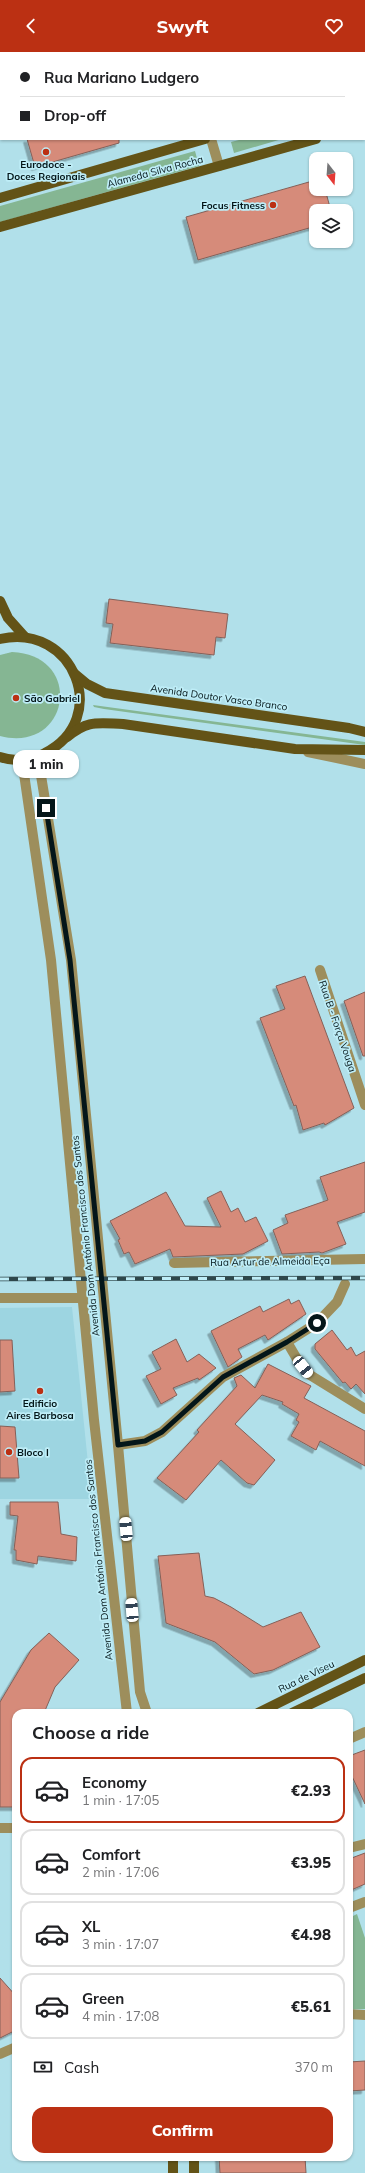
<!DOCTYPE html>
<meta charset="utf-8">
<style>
:root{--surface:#fff;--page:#f6f6f6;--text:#202124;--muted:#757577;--line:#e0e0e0;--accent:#bb3013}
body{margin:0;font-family:Mulish,sans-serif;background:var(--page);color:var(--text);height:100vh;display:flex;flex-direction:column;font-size:15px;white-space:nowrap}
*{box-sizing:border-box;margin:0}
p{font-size:13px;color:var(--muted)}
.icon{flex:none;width:22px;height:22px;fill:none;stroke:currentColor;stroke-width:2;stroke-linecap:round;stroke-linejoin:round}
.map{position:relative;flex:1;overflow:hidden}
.drawer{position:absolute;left:12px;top:1657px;width:341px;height:452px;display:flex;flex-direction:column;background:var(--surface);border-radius:12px;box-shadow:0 1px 3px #0004}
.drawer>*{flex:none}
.hud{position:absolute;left:0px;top:0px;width:365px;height:88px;box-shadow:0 1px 3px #0004;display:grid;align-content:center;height:88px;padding:0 20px;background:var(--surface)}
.needle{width:26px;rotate:163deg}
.controls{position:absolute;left:309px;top:100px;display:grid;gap:8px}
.controls a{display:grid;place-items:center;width:44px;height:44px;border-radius:8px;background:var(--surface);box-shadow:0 1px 3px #0004;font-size:20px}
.end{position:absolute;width:18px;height:18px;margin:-9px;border:5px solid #041619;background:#fff;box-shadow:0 0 0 2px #fff}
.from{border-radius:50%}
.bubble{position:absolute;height:28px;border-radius:12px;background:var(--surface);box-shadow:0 1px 3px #0004;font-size:13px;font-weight:800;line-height:28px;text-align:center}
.car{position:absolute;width:12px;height:24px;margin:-12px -6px;border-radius:5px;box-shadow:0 0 3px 1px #0007;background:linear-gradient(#fff 24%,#345 0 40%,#fff 0 76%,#345 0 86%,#fff 0)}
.hud b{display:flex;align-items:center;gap:14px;height:38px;font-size:15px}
.hud b+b{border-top:1px solid var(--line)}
.hud i{width:10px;height:10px;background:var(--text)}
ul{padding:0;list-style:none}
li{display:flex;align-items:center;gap:12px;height:66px;margin:0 8px 6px;padding:0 12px;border:2px solid var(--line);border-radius:12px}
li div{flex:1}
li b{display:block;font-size:15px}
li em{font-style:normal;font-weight:800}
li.current{border-color:var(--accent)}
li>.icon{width:36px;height:36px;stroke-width:1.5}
h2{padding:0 20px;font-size:18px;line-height:48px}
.pay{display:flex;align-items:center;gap:10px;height:44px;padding:0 20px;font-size:15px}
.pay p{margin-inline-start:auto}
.button{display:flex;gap:8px;margin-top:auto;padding:8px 20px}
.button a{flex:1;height:46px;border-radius:12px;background:var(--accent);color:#fff;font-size:16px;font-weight:800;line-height:46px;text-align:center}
header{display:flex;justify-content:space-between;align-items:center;height:52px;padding:0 20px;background:var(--accent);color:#fff;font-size:18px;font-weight:800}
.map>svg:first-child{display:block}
.built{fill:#9dd5e1}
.green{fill:#85b693}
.building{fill:#d68b7a;stroke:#856058;filter:url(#shadow)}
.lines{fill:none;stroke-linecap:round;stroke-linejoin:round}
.minor{stroke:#9d8e5c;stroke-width:10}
.major{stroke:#635317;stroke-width:10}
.rail-casing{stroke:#2e474b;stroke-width:4.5}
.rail{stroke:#beedf7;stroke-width:3;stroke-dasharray:9;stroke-linecap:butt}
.route{stroke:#041619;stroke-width:5}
.poi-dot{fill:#bb3013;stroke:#beedf7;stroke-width:1.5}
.labels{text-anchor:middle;stroke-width:3.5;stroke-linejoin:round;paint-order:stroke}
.poi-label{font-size:10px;font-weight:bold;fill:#041619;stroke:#beedf7}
.street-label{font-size:10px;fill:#041619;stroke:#beedf7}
</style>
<header><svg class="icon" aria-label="back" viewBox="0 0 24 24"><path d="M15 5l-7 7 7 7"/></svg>Swyft<svg class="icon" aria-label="heart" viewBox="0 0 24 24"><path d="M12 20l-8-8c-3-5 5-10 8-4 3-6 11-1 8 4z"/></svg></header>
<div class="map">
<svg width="365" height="2121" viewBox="0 0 365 2121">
<defs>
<filter id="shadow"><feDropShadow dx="-3.5" dy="3.5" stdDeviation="0" flood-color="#0004"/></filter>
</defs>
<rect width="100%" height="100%" fill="#b1e0ea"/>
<polygon class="built" points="72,1255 89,1421 93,1447 0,1447 0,1256"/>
<g class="green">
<polygon points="243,87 282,87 234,101 231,90"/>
<polygon points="195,99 199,114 0,170 0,154"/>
<path d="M12,600C85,603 70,702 0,684V603Z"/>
<polygon points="93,653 365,690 365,693 104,657 94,655"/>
<polygon points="357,1862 365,1886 365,1957 349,1957 349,1866"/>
</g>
<g class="building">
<polygon points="27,87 119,87 119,91 35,115"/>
<polygon points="316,128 316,137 325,137 331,159 316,159 316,174 198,208 186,165"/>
<polygon points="109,547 228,562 225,586 216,585 214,603 110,591 113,572 106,571"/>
<polygon points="305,924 354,1056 325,1073 324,1071 303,1078 296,1053 294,1054 260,966 285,957 276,934"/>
<polygon points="365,940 365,1004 363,1004 344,949"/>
<polygon points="365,1110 365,1160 337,1170 346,1192 322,1201 319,1200 282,1202 273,1178 288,1171 285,1163 328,1148 320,1125"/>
<polygon points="221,1139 231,1160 238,1156 245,1170 256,1165 268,1189 243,1202 173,1205 170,1197 135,1212 129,1200 124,1202 118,1188 120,1187 110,1169 166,1140 185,1174 221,1175 207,1146"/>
<polygon points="289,1247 291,1252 299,1248 306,1262 268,1288 265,1283 238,1297 242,1305 228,1315 211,1279 260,1254 263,1260"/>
<polygon points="332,1278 347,1298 351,1295 356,1304 365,1299 365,1342 356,1332 351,1337 345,1330 343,1331 315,1297 315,1292"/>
<polygon points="176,1287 187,1310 199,1302 216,1316 199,1328 198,1326 173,1336 177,1343 161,1352 146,1324 161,1317 152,1300"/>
<polygon points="0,1288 12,1288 15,1339 0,1340"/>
<polygon points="268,1312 311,1334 304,1346 365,1379 365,1414 320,1389 316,1398 291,1384 299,1370 296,1368 299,1362 282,1352 283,1350 262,1343 235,1372 275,1408 254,1433 247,1431 221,1408 186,1448 157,1426 199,1380 197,1378 237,1334 234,1326 241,1323 255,1336"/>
<polygon points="0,1374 15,1375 19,1426 0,1426"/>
<polygon points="10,1450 58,1450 61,1482 77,1485 76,1509 38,1504 37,1512 16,1508 16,1498 14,1498 18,1464 10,1463"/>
<polygon points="199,1501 205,1544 214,1546 231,1555 263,1575 301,1560 320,1595 273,1618 254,1622 215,1590 166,1571 158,1504"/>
<polygon points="49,1581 79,1608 55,1635 44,1661 16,1661 16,1755 0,1755 0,1650 31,1598"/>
<polygon points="365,1698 365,1752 349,1718 349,1704"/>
<polygon points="365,1801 365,1832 349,1839 349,1807"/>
<polygon points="0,1926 16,1944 16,1978 0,1986"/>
<polygon points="365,2009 365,2038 349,2039 349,2010"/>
<polygon points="219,2105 305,2105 306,2121 220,2121"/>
</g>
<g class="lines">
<g class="minor">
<polyline points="13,0 13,1"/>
<polyline points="101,0 102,1"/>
<polyline points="185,0 185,1"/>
<polyline points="211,87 219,114"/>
<polyline points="308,700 365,712"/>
<polyline points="38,705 71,908 118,1393 140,1640 147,1661"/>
<polyline points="22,708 51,908 94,1368 127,1661"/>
<polyline points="320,918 365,1053"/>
<polyline points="174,1211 365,1207"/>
<polyline points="0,1246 83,1246"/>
<polyline points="287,1290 297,1307 310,1323 365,1357"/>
<polyline points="118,1393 145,1389 162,1380 223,1325 287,1290 317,1271 337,1250 345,1232"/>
<polyline points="349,1687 365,1680"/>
<polyline points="0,1776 16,1776"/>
<polyline points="349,1796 365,1792"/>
<polyline points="349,1856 365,1850"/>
<polyline points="349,1962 365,1963"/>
<polyline points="0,2002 16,1995"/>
</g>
<g class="major">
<polyline points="364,43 365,43"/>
<polyline points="364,74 365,73"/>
<polyline points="0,146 205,87"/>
<polyline points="0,175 316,87"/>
<polyline points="0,549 8,566 25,585"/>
<path d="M0,587C74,570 112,667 45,701C31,709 15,710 0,705"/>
<polyline points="75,622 87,632 105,641 349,676 365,680"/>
<path d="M67,685C88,668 96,671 123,672L295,697L365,698"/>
<polyline points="258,1661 365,1608"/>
<polyline points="292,1661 365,1626"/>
<polyline points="173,2121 173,2105"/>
<polyline points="194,2121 194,2105"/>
</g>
<g class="rail-casing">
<polyline id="rail" points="0,1227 365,1226"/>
</g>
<use href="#rail" class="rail"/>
</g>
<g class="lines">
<polyline class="route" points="46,756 70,908 118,1393 145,1389 162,1380 223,1325 287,1290 317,1271"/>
</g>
<g class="poi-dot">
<circle cx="46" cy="100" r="4"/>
<circle cx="273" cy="153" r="4"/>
<circle cx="16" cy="646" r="4"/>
<circle cx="40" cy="1339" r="4"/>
<circle cx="9" cy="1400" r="4"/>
</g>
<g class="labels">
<g class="poi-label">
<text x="46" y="116">Eurodoce -<tspan x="46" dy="12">Doces Regionais</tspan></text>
<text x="265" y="157" text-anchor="end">Focus Fitness</text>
<text x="24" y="650" text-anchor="start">São Gabriel</text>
<text x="40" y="1355">Edificio<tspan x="40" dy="12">Aires Barbosa</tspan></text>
<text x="17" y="1404" text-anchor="start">Bloco I</text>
</g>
<g class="street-label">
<text transform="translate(155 119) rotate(-15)" y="4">Alameda Silva Rocha</text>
<text transform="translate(219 645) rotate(8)" y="4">Avenida Doutor Vasco Branco</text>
<text transform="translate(338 974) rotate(71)" y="4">Rua B - Força Vouga</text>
<text transform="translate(85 1184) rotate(-96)" y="4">Avenida Dom António Francisco dos Santos</text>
<text transform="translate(270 1209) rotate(-1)" y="4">Rua Artur de Almeida Eça</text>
<text transform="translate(98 1508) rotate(-96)" y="4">Avenida Dom António Francisco dos Santos</text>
<text transform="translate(306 1624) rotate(-26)" y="4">Rua de Viseu</text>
</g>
</g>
</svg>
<div class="controls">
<a><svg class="needle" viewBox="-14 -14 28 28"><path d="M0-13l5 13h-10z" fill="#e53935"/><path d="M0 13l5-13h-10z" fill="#757577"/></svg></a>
<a><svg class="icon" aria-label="layers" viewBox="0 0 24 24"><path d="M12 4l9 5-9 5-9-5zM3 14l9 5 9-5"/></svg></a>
</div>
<i class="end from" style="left:317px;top:1271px"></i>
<i class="end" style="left:46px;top:756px"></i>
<div class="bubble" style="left:13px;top:698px;width:66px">1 min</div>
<i class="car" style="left:303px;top:1315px;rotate:141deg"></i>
<i class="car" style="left:126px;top:1477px;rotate:355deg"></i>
<i class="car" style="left:132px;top:1558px;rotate:355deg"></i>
<div class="hud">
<b><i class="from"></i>Rua Mariano Ludgero</b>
<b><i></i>Drop-off</b>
</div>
<section class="drawer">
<h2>Choose a ride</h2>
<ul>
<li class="current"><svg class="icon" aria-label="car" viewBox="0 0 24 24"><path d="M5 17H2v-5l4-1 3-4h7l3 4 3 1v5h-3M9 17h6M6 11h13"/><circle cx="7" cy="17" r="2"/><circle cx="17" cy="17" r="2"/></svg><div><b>Economy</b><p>1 min · 17:05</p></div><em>€2.93</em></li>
<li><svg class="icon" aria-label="car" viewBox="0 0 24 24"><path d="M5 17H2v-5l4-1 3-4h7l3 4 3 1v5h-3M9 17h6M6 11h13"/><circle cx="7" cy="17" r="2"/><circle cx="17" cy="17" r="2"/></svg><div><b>Comfort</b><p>2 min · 17:06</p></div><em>€3.95</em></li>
<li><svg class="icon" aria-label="car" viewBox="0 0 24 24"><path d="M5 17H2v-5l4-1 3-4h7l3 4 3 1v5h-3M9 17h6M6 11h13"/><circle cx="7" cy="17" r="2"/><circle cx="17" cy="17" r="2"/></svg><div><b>XL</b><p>3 min · 17:07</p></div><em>€4.98</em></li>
<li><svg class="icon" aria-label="car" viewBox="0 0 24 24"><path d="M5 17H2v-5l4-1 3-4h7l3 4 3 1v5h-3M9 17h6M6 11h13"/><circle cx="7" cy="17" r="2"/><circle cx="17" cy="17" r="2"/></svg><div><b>Green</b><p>4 min · 17:08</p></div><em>€5.61</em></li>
</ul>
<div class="pay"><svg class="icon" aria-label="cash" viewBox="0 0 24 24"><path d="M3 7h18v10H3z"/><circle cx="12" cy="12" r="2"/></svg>Cash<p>370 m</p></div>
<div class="button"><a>Confirm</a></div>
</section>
</div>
